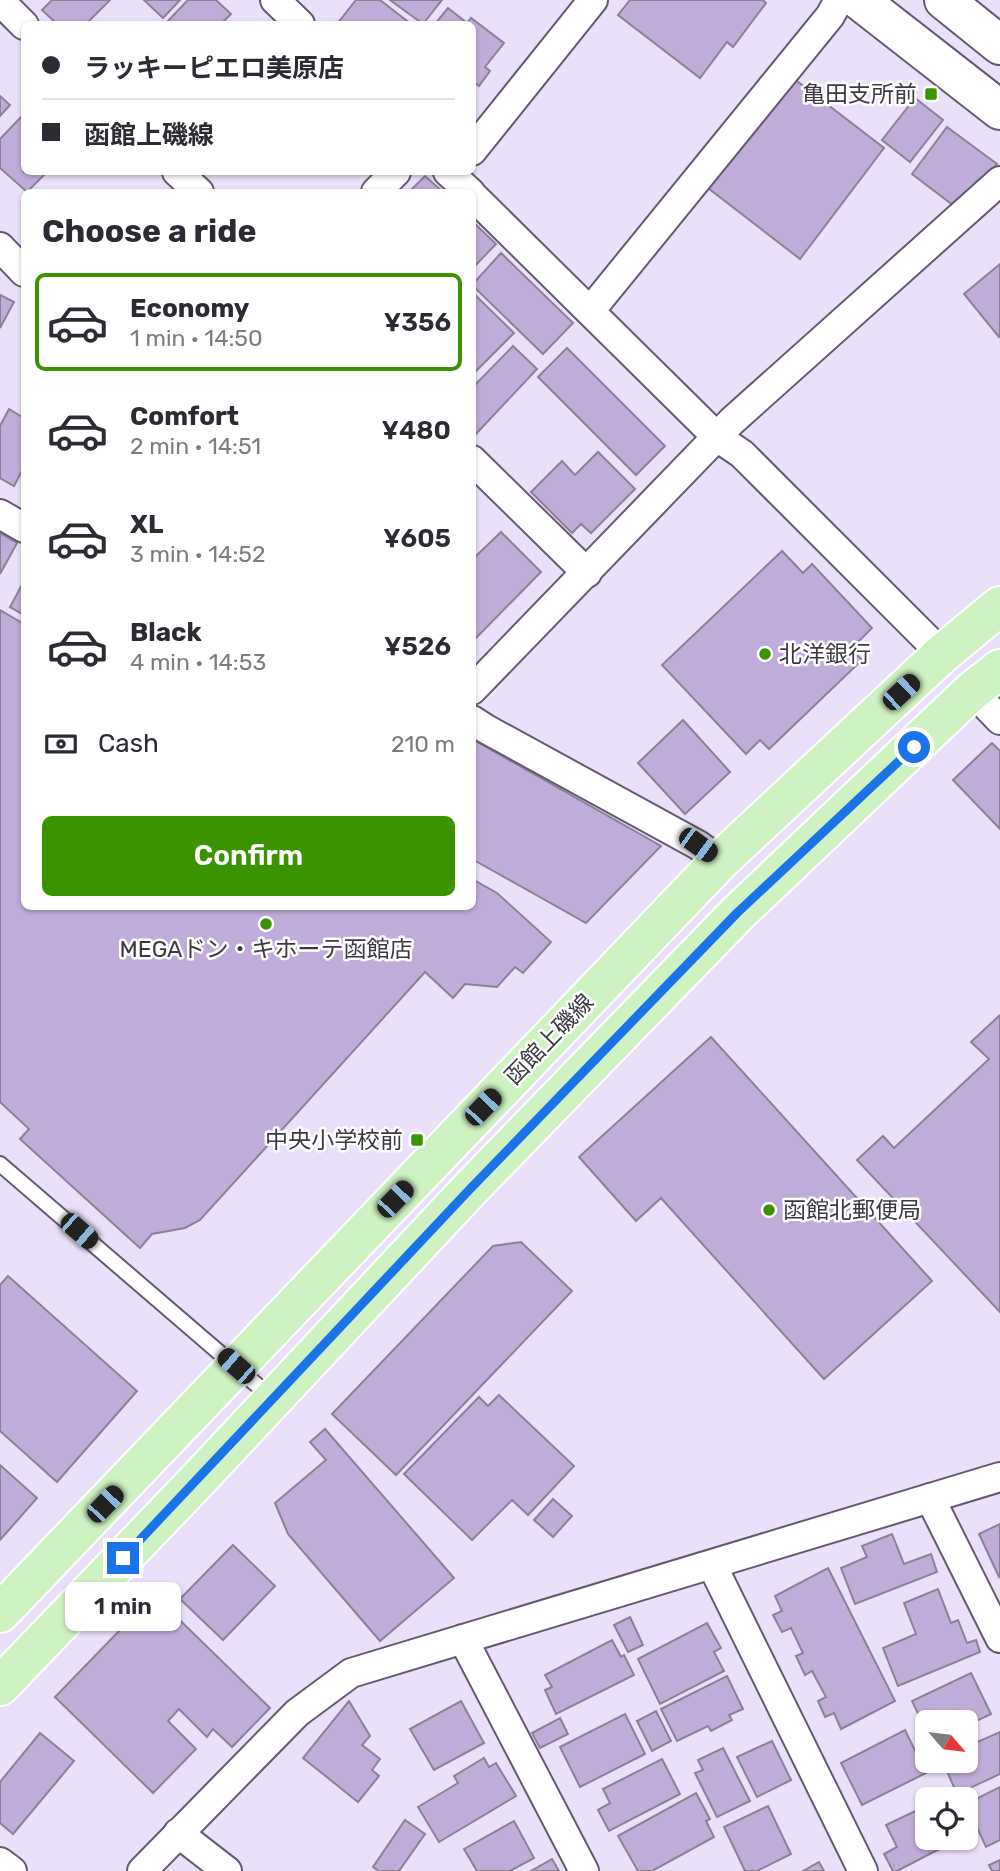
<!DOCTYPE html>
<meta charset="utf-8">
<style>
:root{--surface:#fff;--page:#f7f7f7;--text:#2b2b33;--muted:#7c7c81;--line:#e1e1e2;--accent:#3c9300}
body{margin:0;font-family:Rubik,"Noto Sans JP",sans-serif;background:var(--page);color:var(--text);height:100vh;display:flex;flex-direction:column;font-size:26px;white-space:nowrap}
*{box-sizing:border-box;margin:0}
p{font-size:23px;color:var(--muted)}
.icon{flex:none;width:38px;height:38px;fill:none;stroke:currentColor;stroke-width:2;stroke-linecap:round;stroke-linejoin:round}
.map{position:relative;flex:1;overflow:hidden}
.panel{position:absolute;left:21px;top:189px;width:455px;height:721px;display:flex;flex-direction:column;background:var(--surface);border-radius:10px;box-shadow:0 2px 5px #0004}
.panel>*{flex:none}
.top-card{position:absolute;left:21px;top:21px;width:455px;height:154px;border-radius:10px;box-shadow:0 2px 5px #0004;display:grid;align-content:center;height:154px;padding:0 21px;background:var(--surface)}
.needle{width:46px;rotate:118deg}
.fabs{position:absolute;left:915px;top:1710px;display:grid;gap:14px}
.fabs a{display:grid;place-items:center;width:63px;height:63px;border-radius:10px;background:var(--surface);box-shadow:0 2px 5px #0004;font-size:35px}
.end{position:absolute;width:32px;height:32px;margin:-16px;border:9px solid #1a73e8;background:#fff;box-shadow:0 0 0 4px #fff}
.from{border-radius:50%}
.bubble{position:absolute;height:49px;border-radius:10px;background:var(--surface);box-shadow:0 2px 5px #0004;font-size:23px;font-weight:600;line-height:49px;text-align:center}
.car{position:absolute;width:21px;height:42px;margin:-21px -10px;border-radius:9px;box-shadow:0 0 5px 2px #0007;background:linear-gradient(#222 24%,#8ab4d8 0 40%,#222 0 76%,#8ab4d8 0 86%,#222 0)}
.top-card b{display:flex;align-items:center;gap:24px;height:66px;font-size:26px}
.top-card b+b{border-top:2px solid var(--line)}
.top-card i{width:18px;height:18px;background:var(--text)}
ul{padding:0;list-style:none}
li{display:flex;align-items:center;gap:21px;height:98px;margin:0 14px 10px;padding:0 7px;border:4px solid transparent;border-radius:10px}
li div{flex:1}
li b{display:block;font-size:26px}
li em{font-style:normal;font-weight:600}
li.on{border-color:var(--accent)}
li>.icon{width:63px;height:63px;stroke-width:1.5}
h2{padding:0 21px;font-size:32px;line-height:84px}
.pay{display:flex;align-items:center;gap:18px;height:77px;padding:0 21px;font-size:26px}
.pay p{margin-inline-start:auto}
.action{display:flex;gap:14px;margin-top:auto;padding:14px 21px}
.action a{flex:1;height:80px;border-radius:10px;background:var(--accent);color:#fff;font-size:28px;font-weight:600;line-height:80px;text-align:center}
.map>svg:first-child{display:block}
.building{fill:#c0acd9;stroke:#8b8197;stroke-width:2}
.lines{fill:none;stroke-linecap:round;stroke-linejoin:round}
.service-casing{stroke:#645a6f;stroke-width:18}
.minor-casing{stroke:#645a6f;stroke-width:32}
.secondary-casing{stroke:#645a6f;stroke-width:42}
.primary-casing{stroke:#fff;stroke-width:42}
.service{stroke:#fff;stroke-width:14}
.minor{stroke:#fff;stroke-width:28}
.secondary{stroke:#fff;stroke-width:38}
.primary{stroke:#cef2c1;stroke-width:38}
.route{stroke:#1a73e8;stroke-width:9}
.poi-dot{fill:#3c9300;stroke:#fff;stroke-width:2.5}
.labels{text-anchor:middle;stroke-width:5;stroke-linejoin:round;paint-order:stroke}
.poi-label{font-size:23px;fill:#3d3942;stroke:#fff;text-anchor:end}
.street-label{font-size:23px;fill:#3d3942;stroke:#fff}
</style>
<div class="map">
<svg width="1000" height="1871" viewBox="0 0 1000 1871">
<rect width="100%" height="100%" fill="#ebe0f9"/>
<g class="building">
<polygon points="52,0 110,0 86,24 57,24 42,10"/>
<polygon points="144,0 180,0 163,18"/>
<polygon points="188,0 216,0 231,14 221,24 165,24"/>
<polygon points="356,0 380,0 411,24 337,24"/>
<polygon points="390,0 442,0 423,24"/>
<polygon points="630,0 763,0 766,3 733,47 727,42 700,78 618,15"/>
<polygon points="448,8 467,23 471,18 504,43 485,67 490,71 479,86 474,82 472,84 472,24 435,24"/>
<polygon points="793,78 884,148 800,259 708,188"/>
<polygon points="0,96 10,105 0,116"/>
<polygon points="915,98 943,120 910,162 882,140"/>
<polygon points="24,114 24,172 47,172 27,192 0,168 0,139"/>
<polygon points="947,127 997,164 962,212 912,174"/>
<polygon points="425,176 443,192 409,192"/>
<polygon points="472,221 496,244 472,269"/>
<polygon points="501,253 573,323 543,354 472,285"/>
<polygon points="1000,264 1000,336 999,337 964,294"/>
<polygon points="472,292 514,333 472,375"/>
<polygon points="0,295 14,302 0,328"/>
<polygon points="513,346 537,369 474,436 472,388"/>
<polygon points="567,348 665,446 636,475 538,377"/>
<polygon points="9,409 24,418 24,467 14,486 0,478 0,426"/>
<polygon points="598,452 635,489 591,533 581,524 572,533 531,492 562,461 575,475"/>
<polygon points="501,532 541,572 472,642 472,560"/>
<polygon points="0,533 17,543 0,574"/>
<polygon points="782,551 803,573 812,564 872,628 851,649 862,660 769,749 760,740 746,754 662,665"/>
<polygon points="24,581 24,615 10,607"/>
<polygon points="0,610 24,624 24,906 472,906 472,879 497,893 551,942 523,973 515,967 497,987 465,984 453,998 425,972 200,1220 185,1228 152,1234 140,1248 20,1139 29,1129 0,1102"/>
<polygon points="683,720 730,772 685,814 638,763"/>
<polygon points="472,739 661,846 586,923 472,859"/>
<polygon points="992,743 1000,751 1000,829 953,780"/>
<polygon points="1000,1015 1000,1312 857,1160 883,1136 894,1148 989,1059 971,1042"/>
<polygon points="711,1037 932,1281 824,1379 661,1198 636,1221 579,1157"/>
<polygon points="521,1242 572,1291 396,1475 332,1414 493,1246"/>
<polygon points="8,1276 137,1391 57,1482 0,1431 0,1285"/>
<polygon points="499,1395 574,1466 528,1515 512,1500 472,1540 404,1474 479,1397 488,1406"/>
<polygon points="325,1429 454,1578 380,1641 288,1534 275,1503 326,1460 310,1442"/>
<polygon points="0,1465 37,1498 0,1540"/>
<polygon points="553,1499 572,1516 553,1537 534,1520"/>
<polygon points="1000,1524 1000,1576 999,1577 979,1534"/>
<polygon points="892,1534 904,1564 931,1554 937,1572 855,1604 841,1568 867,1557 862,1546"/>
<polygon points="233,1545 275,1586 223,1640 180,1599"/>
<polygon points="828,1568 895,1701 841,1729 834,1713 825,1717 818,1701 826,1697 812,1671 805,1675 796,1656 803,1653 791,1628 782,1632 773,1615 782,1611 775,1596"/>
<polygon points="938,1589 951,1623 958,1620 967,1643 976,1640 980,1652 898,1686 883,1648 916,1634 904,1603"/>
<polygon points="154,1595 270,1708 232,1747 213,1729 207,1737 179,1709 168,1721 196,1749 153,1793 55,1697"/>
<polygon points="630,1617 643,1645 628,1652 614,1625"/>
<polygon points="707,1623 721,1648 714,1652 724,1671 660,1704 638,1659"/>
<polygon points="612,1640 621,1657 624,1655 634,1675 556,1714 545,1690 552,1687 545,1675"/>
<polygon points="971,1673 991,1714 966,1726 966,1722 928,1722 928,1735 912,1701"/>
<polygon points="727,1676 743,1709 729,1715 732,1720 711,1731 708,1726 677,1741 661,1709"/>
<polygon points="349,1701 370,1736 362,1745 380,1759 372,1770 379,1776 358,1802 303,1758"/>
<polygon points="461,1701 484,1743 434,1770 410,1729"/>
<polygon points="656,1711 671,1741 652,1751 637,1721"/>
<polygon points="625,1714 645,1754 580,1787 560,1747"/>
<polygon points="560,1718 568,1734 540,1748 532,1733"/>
<polygon points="905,1730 926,1773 862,1805 841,1763"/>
<polygon points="1000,1732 1000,1774 957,1794 942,1760 966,1760 966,1747"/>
<polygon points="40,1733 74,1761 13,1834 0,1823 0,1782"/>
<polygon points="772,1741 791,1780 757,1797 737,1757"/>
<polygon points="723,1748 750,1801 717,1817 695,1773 703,1770 698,1760"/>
<polygon points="484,1758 489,1767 496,1763 516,1796 439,1842 418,1807 458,1783 454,1776"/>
<polygon points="662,1759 680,1794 609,1831 598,1810 610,1803 603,1789"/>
<polygon points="1000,1787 1000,1840 986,1847 966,1804"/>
<polygon points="696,1793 710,1819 706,1821 714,1837 652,1871 638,1871 618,1836"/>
<polygon points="928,1805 928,1838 948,1838 951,1843 897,1871 893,1871 884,1854 897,1847 886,1825"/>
<polygon points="768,1806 791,1854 757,1871 745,1871 724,1827"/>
<polygon points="405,1820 425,1834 399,1871 379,1871 373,1867"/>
<polygon points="514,1821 534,1858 510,1871 477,1871 464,1849"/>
<polygon points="552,1859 559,1871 531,1871"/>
<polygon points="1000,1860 1000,1871 992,1871 989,1865"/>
<polygon points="819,1862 824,1871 803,1871"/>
</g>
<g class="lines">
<g class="service-casing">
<polyline id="service" points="0,1164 272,1398"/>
</g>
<g class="minor-casing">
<g id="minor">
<polyline points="275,0 300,24"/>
<polyline points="0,1 24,25"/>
<polyline points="472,151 593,0"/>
<polyline points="177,172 199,192"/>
<polyline points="448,172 470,192"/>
<polyline points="376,192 396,172"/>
<polyline points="472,195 717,437 742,454 942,654"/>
<polyline points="0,247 24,272"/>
<polyline points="590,311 830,16 839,0"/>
<polyline points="472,460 587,573"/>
<polyline points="0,514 24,528"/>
<polyline points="472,690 732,421 1000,181"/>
<polyline points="972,691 1000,720"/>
<polyline points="472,720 486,729 698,845 720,861"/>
<polyline points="930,1498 1000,1638"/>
<polyline points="712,1565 863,1871"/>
<polyline points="463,1639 584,1871"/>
<polyline points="178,1833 227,1871"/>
<polyline points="0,1862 12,1871"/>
<polyline points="142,1871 297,1713 351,1673 1000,1477"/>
</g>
</g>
<g class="secondary-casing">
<g id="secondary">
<polyline points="859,0 1000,110"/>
<polyline points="944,0 1000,45"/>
</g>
</g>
<g class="primary-casing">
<g id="primary">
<polyline points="0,1613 720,861 942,654 1000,606"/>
<polyline points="0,1686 194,1484 471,1188 738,913 972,691 1000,669"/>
</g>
</g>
<use href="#service" class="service"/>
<use href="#minor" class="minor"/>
<use href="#secondary" class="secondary"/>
<use href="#primary" class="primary"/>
</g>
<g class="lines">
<polyline class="route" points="123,1558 471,1188 737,913 914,747"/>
</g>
<g class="poi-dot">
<rect x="924" y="87" width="14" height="14" rx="3.5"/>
<circle cx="765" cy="654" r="7"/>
<circle cx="266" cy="924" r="7"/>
<rect x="410" y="1133" width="14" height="14" rx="3.5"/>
<circle cx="769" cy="1210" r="7"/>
</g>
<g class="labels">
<g class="poi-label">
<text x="917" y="102">亀田支所前</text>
<text x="779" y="662" text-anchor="start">北洋銀行</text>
<text x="266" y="957" text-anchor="middle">MEGAドン・キホーテ函館店</text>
<text x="403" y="1148">中央小学校前</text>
<text x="783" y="1218" text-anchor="start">函館北郵便局</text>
</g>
<g class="street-label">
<text transform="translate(549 1039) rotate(-46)" y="8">函館上磯線</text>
</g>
</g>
</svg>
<div class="fabs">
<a><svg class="needle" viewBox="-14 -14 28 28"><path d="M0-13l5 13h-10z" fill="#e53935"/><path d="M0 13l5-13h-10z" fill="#7c7c81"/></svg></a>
<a><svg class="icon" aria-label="locate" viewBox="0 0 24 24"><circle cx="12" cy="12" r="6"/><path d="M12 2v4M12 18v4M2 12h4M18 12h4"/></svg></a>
</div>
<i class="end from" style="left:914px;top:747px"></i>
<i class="end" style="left:123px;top:1558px"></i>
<div class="bubble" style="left:65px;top:1582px;width:116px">1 min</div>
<i class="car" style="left:901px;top:692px;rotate:47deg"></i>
<i class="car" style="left:698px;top:845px;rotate:126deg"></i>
<i class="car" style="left:483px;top:1107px;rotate:44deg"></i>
<i class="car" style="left:395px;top:1199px;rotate:44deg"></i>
<i class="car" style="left:79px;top:1231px;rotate:131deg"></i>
<i class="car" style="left:236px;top:1366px;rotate:311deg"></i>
<i class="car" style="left:105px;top:1504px;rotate:44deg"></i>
<div class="top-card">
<b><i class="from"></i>ラッキーピエロ美原店</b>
<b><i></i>函館上磯線</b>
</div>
<section class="panel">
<h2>Choose a ride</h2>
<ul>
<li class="on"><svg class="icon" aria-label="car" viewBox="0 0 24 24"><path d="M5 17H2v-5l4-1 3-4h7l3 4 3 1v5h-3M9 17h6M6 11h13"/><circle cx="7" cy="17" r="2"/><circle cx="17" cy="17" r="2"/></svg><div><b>Economy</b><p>1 min · 14:50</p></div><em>¥356</em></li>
<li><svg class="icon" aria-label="car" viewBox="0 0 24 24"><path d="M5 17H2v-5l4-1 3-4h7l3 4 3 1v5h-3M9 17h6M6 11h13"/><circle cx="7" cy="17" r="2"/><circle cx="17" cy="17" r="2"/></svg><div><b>Comfort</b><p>2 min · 14:51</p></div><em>¥480</em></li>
<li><svg class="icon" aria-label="car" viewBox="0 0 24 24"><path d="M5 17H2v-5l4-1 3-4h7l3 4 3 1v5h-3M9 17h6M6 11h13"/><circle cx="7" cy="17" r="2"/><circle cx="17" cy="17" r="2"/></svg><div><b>XL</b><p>3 min · 14:52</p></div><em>¥605</em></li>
<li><svg class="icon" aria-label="car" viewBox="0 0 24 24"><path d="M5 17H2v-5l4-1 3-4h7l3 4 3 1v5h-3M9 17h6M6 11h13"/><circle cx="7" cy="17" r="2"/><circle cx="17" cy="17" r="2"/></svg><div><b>Black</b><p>4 min · 14:53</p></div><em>¥526</em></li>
</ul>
<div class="pay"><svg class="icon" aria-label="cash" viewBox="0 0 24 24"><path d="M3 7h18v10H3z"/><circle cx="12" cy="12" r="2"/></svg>Cash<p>210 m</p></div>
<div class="action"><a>Confirm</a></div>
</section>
</div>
